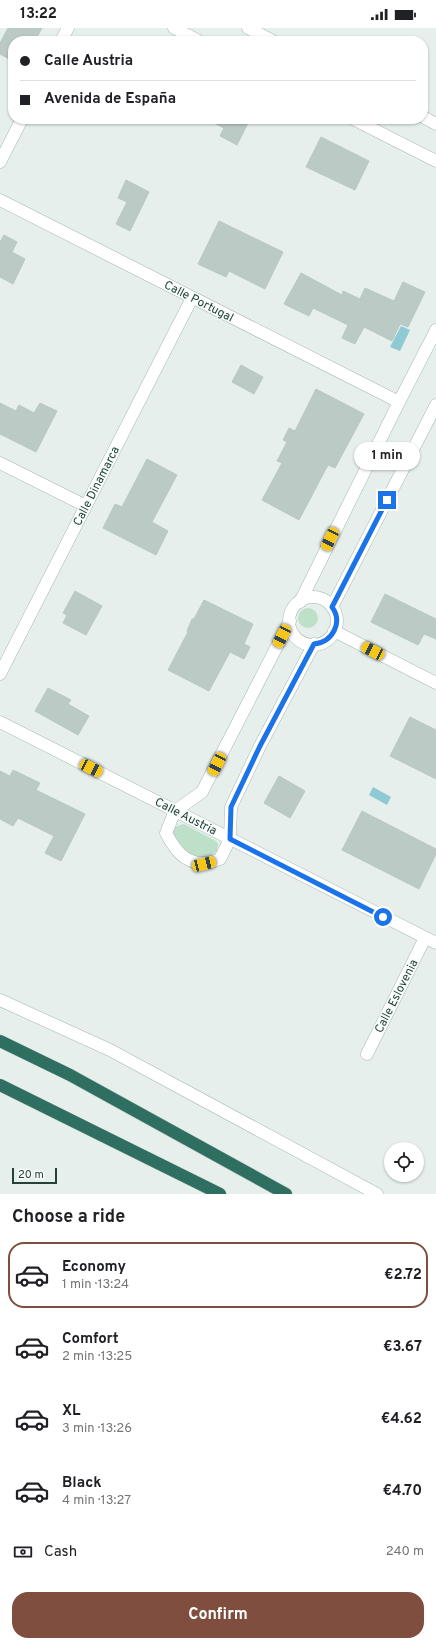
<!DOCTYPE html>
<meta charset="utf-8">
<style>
:root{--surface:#fff;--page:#f6f6f6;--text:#202124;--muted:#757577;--line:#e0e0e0;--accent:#7f4e3f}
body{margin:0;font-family:Overpass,sans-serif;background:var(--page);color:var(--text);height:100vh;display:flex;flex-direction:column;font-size:15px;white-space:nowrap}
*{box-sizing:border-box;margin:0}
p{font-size:13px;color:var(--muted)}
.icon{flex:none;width:22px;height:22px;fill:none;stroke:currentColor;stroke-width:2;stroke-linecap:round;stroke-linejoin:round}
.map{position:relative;height:1166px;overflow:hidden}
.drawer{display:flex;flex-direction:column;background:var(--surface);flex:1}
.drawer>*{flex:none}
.top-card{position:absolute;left:8px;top:8px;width:420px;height:88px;border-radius:16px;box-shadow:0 1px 3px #0004;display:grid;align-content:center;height:88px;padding:0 12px;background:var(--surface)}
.controls{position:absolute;left:384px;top:1114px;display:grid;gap:8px}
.controls a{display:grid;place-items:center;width:40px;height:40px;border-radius:50%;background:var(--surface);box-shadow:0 1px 3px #0004;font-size:20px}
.scale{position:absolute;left:12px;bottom:10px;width:45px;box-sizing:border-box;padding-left:4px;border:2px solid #24423a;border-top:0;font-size:11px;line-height:14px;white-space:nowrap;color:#24423a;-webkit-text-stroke:3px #f7fbf9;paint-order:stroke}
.end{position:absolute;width:18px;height:18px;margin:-9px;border:5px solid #1a73e8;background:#fff;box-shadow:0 0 0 2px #fff}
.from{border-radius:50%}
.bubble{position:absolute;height:28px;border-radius:14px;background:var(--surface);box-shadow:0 1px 3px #0004;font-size:13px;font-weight:700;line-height:28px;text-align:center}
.car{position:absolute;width:12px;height:24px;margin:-12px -6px;border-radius:5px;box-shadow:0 0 3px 1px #0007;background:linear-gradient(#f5c518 24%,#345 0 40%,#f5c518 0 76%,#345 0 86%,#f5c518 0)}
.top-card b{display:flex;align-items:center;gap:14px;height:38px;font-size:15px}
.top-card b+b{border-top:1px solid var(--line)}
.top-card i{width:10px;height:10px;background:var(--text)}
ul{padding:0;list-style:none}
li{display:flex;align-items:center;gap:12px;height:66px;margin:0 8px 6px;padding:0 4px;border:2px solid transparent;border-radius:16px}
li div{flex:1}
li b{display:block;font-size:15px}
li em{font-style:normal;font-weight:700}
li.active{border-color:var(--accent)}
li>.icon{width:36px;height:36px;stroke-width:1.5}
h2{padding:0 12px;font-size:18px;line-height:48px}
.pay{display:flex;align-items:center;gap:10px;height:44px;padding:0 12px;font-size:15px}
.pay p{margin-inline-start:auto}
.primary-button{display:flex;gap:8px;margin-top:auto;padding:8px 12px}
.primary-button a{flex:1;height:46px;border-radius:16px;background:var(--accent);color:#fff;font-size:16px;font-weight:700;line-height:46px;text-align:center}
.status{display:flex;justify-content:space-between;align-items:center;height:28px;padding:0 20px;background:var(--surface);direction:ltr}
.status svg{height:11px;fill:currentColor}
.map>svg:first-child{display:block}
.green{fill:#bfe0c8}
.water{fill:#8ec9d4}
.building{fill:#bbcac4;stroke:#b8c9c2}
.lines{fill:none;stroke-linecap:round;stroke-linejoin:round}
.street-casing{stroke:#a8b8b2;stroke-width:13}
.highway-casing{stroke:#c2cac8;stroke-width:13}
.street{stroke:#fff;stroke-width:12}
.highway{stroke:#2f6f62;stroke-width:12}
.route{stroke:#1a73e8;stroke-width:5}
.labels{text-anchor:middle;stroke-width:3;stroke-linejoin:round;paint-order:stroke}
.street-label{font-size:12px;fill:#24423a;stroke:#f7fbf9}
</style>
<div class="status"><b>13:22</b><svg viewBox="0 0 49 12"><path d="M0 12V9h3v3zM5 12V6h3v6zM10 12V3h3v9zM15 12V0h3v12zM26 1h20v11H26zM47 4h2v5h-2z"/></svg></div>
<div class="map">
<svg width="436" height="1166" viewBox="0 0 436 1166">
<rect width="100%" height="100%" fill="#e6efeb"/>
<g class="green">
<circle cx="308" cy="590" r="10"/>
<path d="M184,796L216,813L218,816L217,824C202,833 183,828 175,812C173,809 173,803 173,799Z"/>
</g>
<g class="water">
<polygon points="401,298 410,302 400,323 390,319"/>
<polygon points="373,759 391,769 387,777 369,767"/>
</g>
<g class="building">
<polygon points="8,0 42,0 35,13 13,13 13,33 0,26 0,15"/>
<polygon points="206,91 250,91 237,117 220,108 224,100"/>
<polygon points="321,109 369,133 355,162 306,139"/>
<polygon points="126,152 149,164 130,203 116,196 127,174 118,170"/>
<polygon points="219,193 283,224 265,261 229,243 226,249 198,236"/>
<polygon points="4,207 17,214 12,224 25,231 13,256 0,249 0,214"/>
<polygon points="301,245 342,267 343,263 360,271 365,260 394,273 403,254 425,264 408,299 400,296 392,313 364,299 355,316 342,310 348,297 313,280 309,288 284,276"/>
<polygon points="241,337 263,349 254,366 232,354"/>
<polygon points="316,361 364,386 335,440 328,437 299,492 262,472 282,435 277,433 287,414 283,412 289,400 295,403"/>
<polygon points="0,375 16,383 19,377 34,385 40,375 57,383 36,424 0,406"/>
<polygon points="147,431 177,447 152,494 168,503 156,527 103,500 115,476 122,479"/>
<polygon points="75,563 102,578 86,607 63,595 67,587 63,585"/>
<polygon points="385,566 436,591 436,611 424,606 418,617 371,594"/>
<polygon points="204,572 253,596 244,616 250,619 244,631 230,624 209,663 168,642 188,604 187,603 192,591 194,591"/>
<polygon points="48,660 71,672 68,676 89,688 78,707 35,683"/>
<polygon points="410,689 436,702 436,751 390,728"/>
<polygon points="13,742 40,755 36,762 85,786 61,833 45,825 54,808 18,790 13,798 0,791 0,743 10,748"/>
<polygon points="279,748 305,763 290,790 264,775"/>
<polygon points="362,783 436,821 436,826 419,861 342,822"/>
</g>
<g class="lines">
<g class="street-casing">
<g id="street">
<polyline points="174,0 199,13"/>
<polyline points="248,0 273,13"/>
<polyline points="61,13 68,0"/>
<polyline points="423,89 436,96"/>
<polyline points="353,91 436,133"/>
<polyline points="0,134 22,91"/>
<polyline points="0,172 399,374"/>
<polyline points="0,435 86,478"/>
<circle cx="313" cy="593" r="24"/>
<polyline points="300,574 399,374 436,302"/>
<polyline points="332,579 436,377"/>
<path d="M290,593L202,764L175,783L166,805C174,820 184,836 204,835C209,835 215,833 220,831L230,811L231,779L260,718L314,616"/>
<polyline points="334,603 436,655"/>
<polyline points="0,646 192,270"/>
<polyline points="0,694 436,915"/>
<polyline points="0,972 110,1022 377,1166"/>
<polyline points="367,1026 425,910"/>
</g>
</g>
<g class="highway-casing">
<g id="highway">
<polyline points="0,1013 70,1047 286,1166"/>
<polyline points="0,1057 220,1166"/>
</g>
</g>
<use href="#street" class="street"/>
<use href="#highway" class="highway"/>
</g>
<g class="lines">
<path class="route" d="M383,889L230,811L231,779L260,718L314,616C333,614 343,594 332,579L387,472"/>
</g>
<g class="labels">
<g class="street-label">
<text transform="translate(199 273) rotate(27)" y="4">Calle Portugal</text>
<text transform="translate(96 458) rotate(-63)" y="4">Calle Dinamarca</text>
<text transform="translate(186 788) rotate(27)" y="4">Calle Austria</text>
<text transform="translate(396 968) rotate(-63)" y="4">Calle Eslovenia</text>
</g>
</g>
</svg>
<div class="controls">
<a><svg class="icon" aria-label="locate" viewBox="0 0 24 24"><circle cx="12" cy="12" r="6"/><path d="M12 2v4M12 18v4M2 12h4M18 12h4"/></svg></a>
</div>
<div class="scale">20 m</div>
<i class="end from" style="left:383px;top:889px"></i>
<i class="end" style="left:387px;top:472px"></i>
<div class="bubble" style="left:354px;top:414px;width:66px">1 min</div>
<i class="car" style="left:330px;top:511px;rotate:206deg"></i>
<i class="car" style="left:282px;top:608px;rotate:207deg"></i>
<i class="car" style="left:373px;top:623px;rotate:297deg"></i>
<i class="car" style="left:217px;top:736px;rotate:207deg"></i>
<i class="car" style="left:91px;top:740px;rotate:117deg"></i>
<i class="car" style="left:204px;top:836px;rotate:76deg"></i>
<div class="top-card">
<b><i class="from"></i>Calle Austria</b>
<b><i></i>Avenida de España</b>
</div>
</div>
<section class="drawer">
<h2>Choose a ride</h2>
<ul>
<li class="active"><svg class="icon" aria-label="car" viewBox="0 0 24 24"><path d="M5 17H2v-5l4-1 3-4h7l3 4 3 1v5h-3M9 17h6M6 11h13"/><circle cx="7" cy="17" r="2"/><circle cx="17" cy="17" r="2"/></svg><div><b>Economy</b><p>1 min · 13:24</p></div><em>€2.72</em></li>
<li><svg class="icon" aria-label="car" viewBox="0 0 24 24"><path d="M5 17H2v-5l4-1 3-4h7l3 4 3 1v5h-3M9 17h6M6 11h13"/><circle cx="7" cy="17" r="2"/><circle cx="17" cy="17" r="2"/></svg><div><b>Comfort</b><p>2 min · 13:25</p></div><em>€3.67</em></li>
<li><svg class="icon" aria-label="car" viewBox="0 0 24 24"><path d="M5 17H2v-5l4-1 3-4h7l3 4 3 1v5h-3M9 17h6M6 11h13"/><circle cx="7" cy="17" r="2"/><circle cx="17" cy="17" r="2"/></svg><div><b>XL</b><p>3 min · 13:26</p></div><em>€4.62</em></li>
<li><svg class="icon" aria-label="car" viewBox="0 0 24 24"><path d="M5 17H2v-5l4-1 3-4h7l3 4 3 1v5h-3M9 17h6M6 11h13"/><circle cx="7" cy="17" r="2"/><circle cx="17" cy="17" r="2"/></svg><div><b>Black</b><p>4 min · 13:27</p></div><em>€4.70</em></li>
</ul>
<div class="pay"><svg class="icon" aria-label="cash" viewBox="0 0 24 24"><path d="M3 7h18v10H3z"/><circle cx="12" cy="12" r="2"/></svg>Cash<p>240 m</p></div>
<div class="primary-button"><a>Confirm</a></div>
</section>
